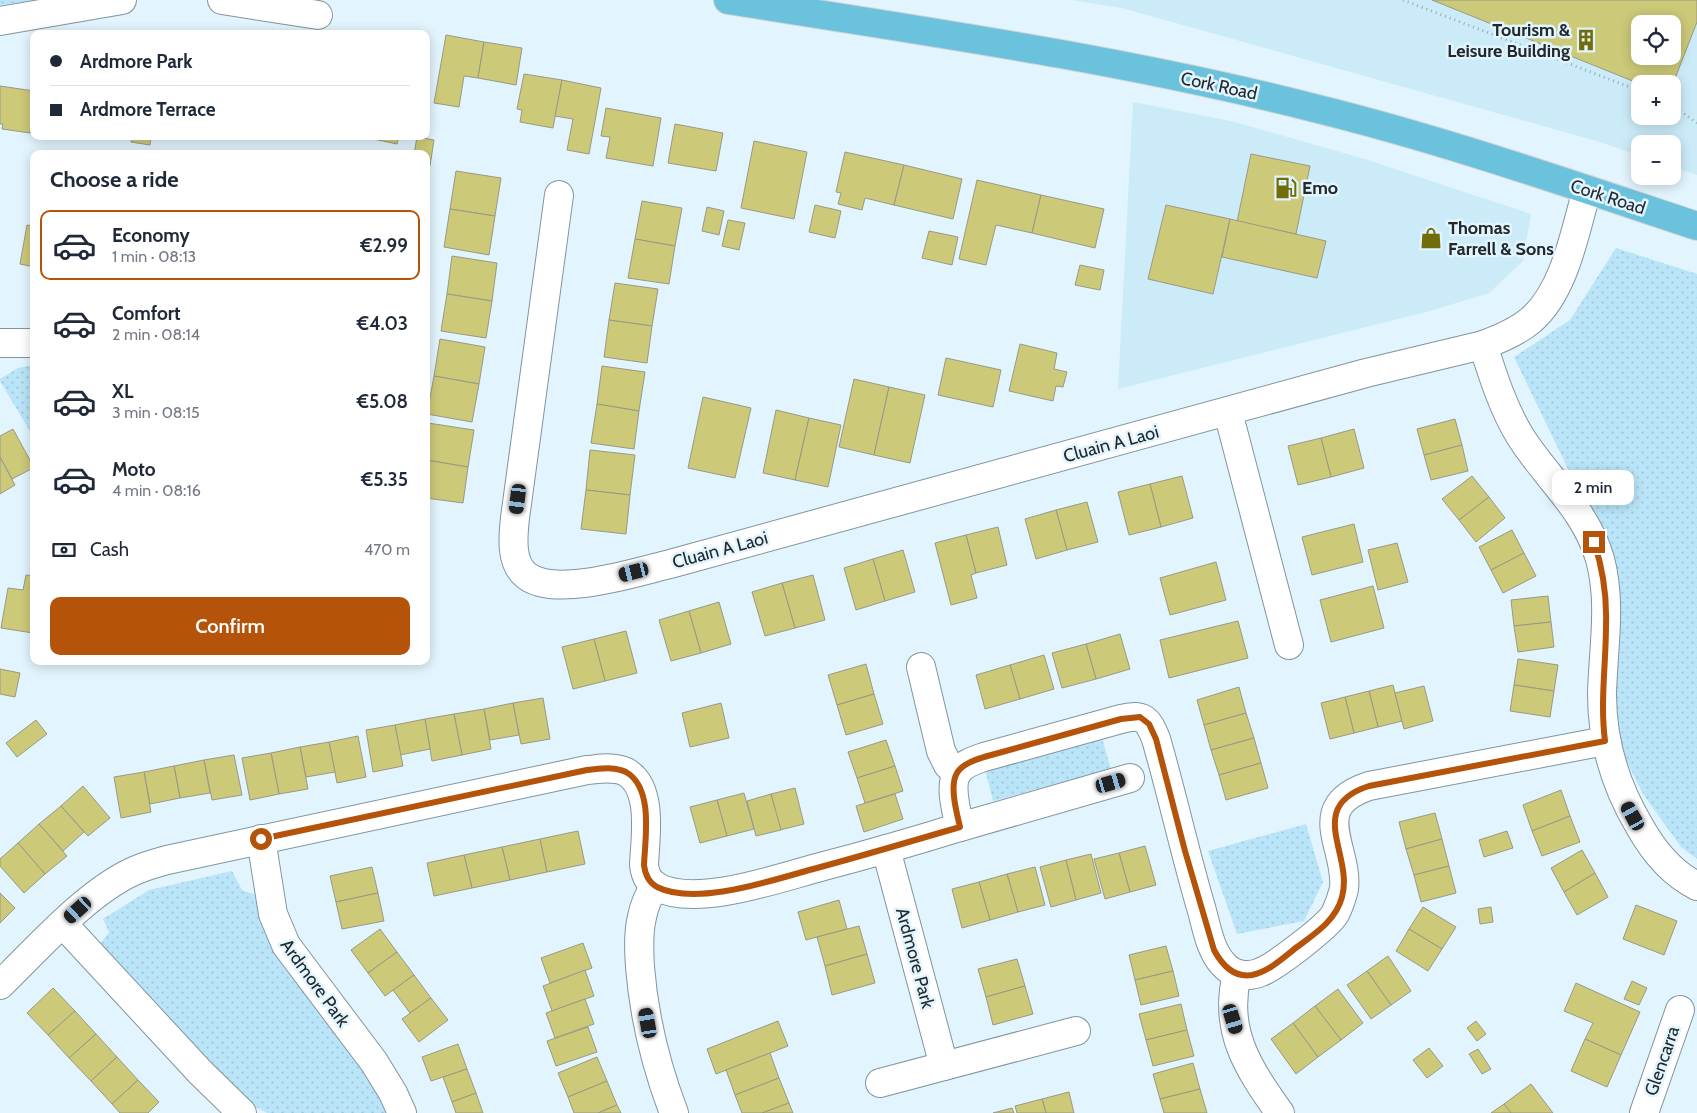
<!DOCTYPE html>
<meta charset="utf-8">
<style>
:root{--surface:#fff;--page:#f6f6f7;--text:#1f2937;--muted:#747a83;--line:#e0e1e3;--accent:#b45309}
body{margin:0;font-family:Cabin,sans-serif;background:var(--page);color:var(--text);height:100vh;display:flex;flex-direction:column;font-size:19px;white-space:nowrap}
*{box-sizing:border-box;margin:0}
p{font-size:16px;color:var(--muted)}
.icon{flex:none;width:28px;height:28px;fill:none;stroke:currentColor;stroke-width:2;stroke-linecap:round;stroke-linejoin:round}
.map{position:relative;flex:1;overflow:hidden}
.sheet{position:absolute;left:30px;top:150px;width:400px;height:515px;display:flex;flex-direction:column;background:var(--surface);border-radius:10px;box-shadow:0 2px 12px #0003}
.sheet>*{flex:none}
.guide{position:absolute;left:30px;top:30px;width:400px;height:110px;border-radius:10px;box-shadow:0 2px 12px #0003;display:grid;align-content:center;height:110px;padding:0 20px;background:var(--surface)}
.buttons{position:absolute;left:1631px;top:15px;display:grid;gap:10px}
.buttons a{display:grid;place-items:center;width:50px;height:50px;border-radius:10px;background:var(--surface);box-shadow:0 2px 12px #0003;font-size:25px}
.end{position:absolute;width:22px;height:22px;margin:-11px;border:6px solid #b45309;background:#fff;box-shadow:0 0 0 2px #fff}
.from{border-radius:50%}
.bubble{position:absolute;height:35px;border-radius:10px;background:var(--surface);box-shadow:0 2px 12px #0003;font-size:16px;font-weight:600;line-height:35px;text-align:center}
.car{position:absolute;width:15px;height:30px;margin:-15px -8px;border-radius:6px;box-shadow:0 0 4px 1px #0007;background:linear-gradient(#222 24%,#8ab4d8 0 40%,#222 0 76%,#8ab4d8 0 86%,#222 0)}
.guide b{display:flex;align-items:center;gap:18px;height:48px;font-size:19px}
.guide b+b{border-top:1px solid var(--line)}
.guide i{width:12px;height:12px;background:var(--text)}
ul{padding:0;list-style:none}
li{display:flex;align-items:center;gap:15px;height:70px;margin:0 10px 8px;padding:0 10px;border:2px solid transparent;border-radius:10px}
li div{flex:1}
li b{display:block;font-size:19px}
li em{font-style:normal;font-weight:600}
li.on{border-color:var(--accent)}
li>.icon{width:45px;height:45px;stroke-width:1.5}
h2{padding:0 20px;font-size:22px;line-height:60px}
.pay{display:flex;align-items:center;gap:12px;height:55px;padding:0 20px;font-size:19px}
.pay p{margin-inline-start:auto}
.cta{display:flex;gap:10px;margin-top:auto;padding:10px 20px}
.cta a{flex:1;height:58px;border-radius:10px;background:var(--accent);color:#fff;font-size:20px;font-weight:600;line-height:58px;text-align:center}
.map>svg:first-child{display:block}
.built{fill:#ccebf9;fill-rule:evenodd}
.grass{fill:url(#grass-dots)}
.building{fill:#ccc979;stroke:#999985;fill-rule:evenodd}
.lines{fill:none;stroke-linecap:round;stroke-linejoin:round}
.minor-casing{stroke:#80959f;stroke-width:30}
.major-casing{stroke:#d3d4d5;stroke-width:30}
.path{stroke:#9baab1;stroke-width:3;stroke-dasharray:1 4;stroke-linecap:butt}
.minor{stroke:#fff;stroke-width:28}
.major{stroke:#6bc2dd;stroke-width:28}
.route{stroke:#b45309;stroke-width:6}
.labels{text-anchor:middle;stroke-width:5;stroke-linejoin:round;paint-order:stroke}
.poi-label{font-size:18px;font-weight:bold;fill:#21292d;stroke:#e2f4fd;text-anchor:start}
.street-label{font-size:18px;fill:#21292d;stroke:#e2f4fd}
</style>
<div class="map">
<svg width="1697" height="1113" viewBox="0 0 1697 1113">
<defs>
<pattern id="grass-dots" width="8" height="8" patternUnits="userSpaceOnUse" patternTransform="scale(1.25)"><rect width="8" height="8" fill="#bae5f9"/><path d="M2 2h.1M6 6h.1" fill="none" stroke="#a0c4d6" stroke-width="1.8" stroke-linecap="round"/></pattern>
</defs>
<rect width="100%" height="100%" fill="#e2f4fd"/>
<g class="built">
<path d="M1072,0H1697V175L1673,167L1672,144H1640V156L1600,142L1122,8ZM1640,24H1672V56H1640ZM1640,84H1672V116H1640Z"/>
<polygon points="1133,102 1231,121 1368,160 1531,214 1523,261 1489,293 1430,311 1118,389"/>
</g>
<g class="grass">
<polygon points="0,0 37,0 0,5"/>
<polygon points="1616,248 1697,274 1697,859 1681,847 1643,794 1614,736 1620,626 1598,531 1514,357 1570,320"/>
<polygon points="34,365 34,438 0,381 0,379 18,368"/>
<polygon points="1102,738 1111,769 993,801 985,769"/>
<polygon points="1306,824 1323,882 1304,921 1237,934 1208,851"/>
<polygon points="232,871 242,890 256,895 265,932 359,1063 389,1113 267,1113 252,1105 100,945 109,932 103,919 149,890"/>
</g>
<g class="building">
<path d="M1432,0H1697V22L1672,86V84H1640ZM1640,24H1672V56H1640Z"/>
<polygon points="446,35 484,42 478,78 464,76 459,107 434,103"/>
<polygon points="484,42 522,48 516,85 478,78"/>
<polygon points="524,74 562,80 553,128 520,122 522,110 517,109"/>
<polygon points="562,80 601,88 589,154 567,150 573,119 555,116"/>
<polygon points="0,86 34,91 34,109 30,133 2,129 3,124 0,124"/>
<polygon points="606,108 661,118 653,166 606,158 610,137 601,136"/>
<polygon points="34,109 34,133 30,133"/>
<polygon points="675,124 723,133 716,171 668,163"/>
<polygon points="132,136 151,136 150,145 131,142"/>
<polygon points="359,136 399,136 397,144"/>
<polygon points="417,137 434,140 430,166 426,166 426,154 414,154"/>
<polygon points="754,141 807,152 794,219 741,208"/>
<polygon points="845,152 904,165 894,205 865,198 862,210 838,204 841,193 836,192"/>
<polygon points="1251,154 1310,166 1296,234 1237,222"/>
<polygon points="904,165 962,179 953,219 894,205"/>
<polygon points="456,171 501,178 495,216 450,209"/>
<polygon points="977,180 1041,195 1032,233 996,225 986,265 959,259"/>
<polygon points="1041,195 1104,209 1095,248 1032,233"/>
<polygon points="642,201 682,208 675,246 635,239"/>
<polygon points="815,205 841,211 835,238 809,232"/>
<polygon points="1166,205 1230,219 1213,294 1148,279"/>
<polygon points="707,207 724,211 719,235 702,231"/>
<polygon points="450,209 495,216 489,255 444,247"/>
<polygon points="1230,219 1326,241 1317,278 1222,257"/>
<polygon points="728,220 745,223 739,250 722,246"/>
<polygon points="27,225 34,226 34,267 20,264"/>
<polygon points="929,231 958,237 952,265 922,258"/>
<polygon points="635,239 675,246 669,284 628,278"/>
<polygon points="452,256 497,263 492,301 447,294"/>
<polygon points="1080,265 1104,270 1100,290 1075,285"/>
<polygon points="615,283 658,289 652,326 609,320"/>
<polygon points="447,294 492,301 486,338 441,331"/>
<polygon points="609,320 652,326 647,363 604,357"/>
<polygon points="440,339 485,347 479,384 434,376"/>
<polygon points="1020,344 1057,353 1054,369 1067,372 1063,387 1056,386 1053,401 1009,391"/>
<polygon points="946,358 1001,370 993,407 938,395"/>
<polygon points="602,366 645,372 639,411 597,404"/>
<polygon points="434,376 479,384 472,422 427,414"/>
<polygon points="854,379 889,387 874,455 839,447"/>
<polygon points="889,387 925,395 910,463 874,455"/>
<polygon points="703,397 751,408 735,478 688,468"/>
<polygon points="597,404 639,411 634,449 591,443"/>
<polygon points="776,410 809,418 795,480 763,473"/>
<polygon points="809,418 841,425 828,487 795,480"/>
<polygon points="1455,419 1462,445 1424,455 1417,429"/>
<polygon points="428,423 474,430 468,467 426,460"/>
<polygon points="13,429 31,462 34,461 34,470 33,468 12,479 0,457 0,436"/>
<polygon points="1354,429 1364,468 1331,477 1321,438"/>
<polygon points="1321,438 1331,477 1298,485 1288,446"/>
<polygon points="1462,445 1468,471 1431,480 1424,455"/>
<polygon points="590,450 635,455 630,495 586,490"/>
<polygon points="0,457 15,485 0,494"/>
<polygon points="426,460 468,467 463,503 426,498"/>
<polygon points="1182,476 1193,518 1161,527 1150,484"/>
<polygon points="1472,476 1489,497 1459,520 1442,499"/>
<polygon points="1150,484 1161,527 1129,535 1118,492"/>
<polygon points="586,490 630,495 626,534 581,529"/>
<polygon points="1489,497 1505,518 1476,542 1459,520"/>
<polygon points="1087,502 1098,542 1067,550 1056,510"/>
<polygon points="1056,510 1067,550 1036,559 1025,519"/>
<polygon points="1354,524 1363,562 1312,575 1302,537"/>
<polygon points="998,527 1007,565 976,573 966,535"/>
<polygon points="1512,530 1524,553 1491,570 1479,547"/>
<polygon points="966,535 976,573 971,575 977,598 951,605 935,543"/>
<polygon points="1397,543 1408,582 1378,590 1368,550"/>
<polygon points="903,550 915,592 885,601 873,559"/>
<polygon points="1524,553 1536,576 1503,593 1491,570"/>
<polygon points="873,559 885,601 856,610 844,568"/>
<polygon points="1216,562 1226,600 1170,615 1160,578"/>
<polygon points="26,575 34,576 33,633 1,628 8,588 23,590"/>
<polygon points="813,575 825,620 795,628 782,583"/>
<polygon points="782,583 795,628 765,636 752,592"/>
<polygon points="1373,586 1384,628 1331,642 1320,600"/>
<polygon points="1548,596 1551,622 1514,626 1511,600"/>
<polygon points="719,602 731,644 701,653 689,611"/>
<polygon points="689,611 701,653 671,661 659,620"/>
<polygon points="1238,621 1248,658 1169,678 1160,640"/>
<polygon points="1551,622 1554,647 1518,652 1514,626"/>
<polygon points="626,631 637,673 605,681 594,639"/>
<polygon points="1120,634 1130,669 1096,679 1086,644"/>
<polygon points="594,639 605,681 573,689 562,647"/>
<polygon points="1086,644 1096,679 1062,688 1052,653"/>
<polygon points="1044,655 1054,689 1020,699 1010,665"/>
<polygon points="1518,659 1558,665 1554,691 1514,685"/>
<polygon points="866,664 874,694 837,705 828,675"/>
<polygon points="1010,665 1020,699 985,709 976,675"/>
<polygon points="0,669 20,673 15,697 0,694"/>
<polygon points="1393,685 1402,721 1378,727 1369,691"/>
<polygon points="1514,685 1554,691 1550,717 1510,711"/>
<polygon points="1424,686 1433,721 1404,729 1395,693"/>
<polygon points="1239,687 1246,713 1204,725 1197,700"/>
<polygon points="1369,691 1378,727 1354,733 1345,697"/>
<polygon points="874,694 883,724 846,735 837,705"/>
<polygon points="1345,697 1354,733 1330,739 1321,703"/>
<polygon points="543,698 550,739 521,744 513,703"/>
<polygon points="513,703 519,735 490,740 484,709"/>
<polygon points="721,703 729,738 690,747 682,713"/>
<polygon points="484,709 491,749 462,755 454,714"/>
<polygon points="1246,713 1254,738 1211,750 1204,725"/>
<polygon points="454,714 462,755 432,761 425,719"/>
<polygon points="425,719 430,749 400,755 395,725"/>
<polygon points="36,720 47,734 17,757 6,743"/>
<polygon points="395,725 403,766 373,772 366,730"/>
<polygon points="358,736 366,777 337,783 329,742"/>
<polygon points="1254,738 1261,763 1219,775 1211,750"/>
<polygon points="886,740 895,766 857,778 848,752"/>
<polygon points="329,742 335,772 306,777 300,747"/>
<polygon points="300,747 308,789 279,794 271,753"/>
<polygon points="271,753 279,794 250,800 242,758"/>
<polygon points="234,755 242,795 212,800 204,760"/>
<polygon points="204,760 210,793 180,798 174,766"/>
<polygon points="1261,763 1268,788 1226,800 1219,775"/>
<polygon points="174,766 180,798 150,804 144,772"/>
<polygon points="895,766 903,791 865,803 857,778"/>
<polygon points="144,772 151,812 121,818 114,777"/>
<polygon points="83,786 110,818 88,836 61,806"/>
<polygon points="795,788 804,824 780,830 771,794"/>
<polygon points="1561,790 1570,816 1532,831 1523,805"/>
<polygon points="744,793 754,829 727,836 717,800"/>
<polygon points="771,794 781,830 756,836 747,801"/>
<polygon points="895,794 903,819 864,832 856,806"/>
<polygon points="717,800 727,836 700,843 690,807"/>
<polygon points="61,806 84,832 63,851 39,824"/>
<polygon points="1435,813 1442,839 1406,849 1399,822"/>
<polygon points="1570,816 1580,842 1542,856 1532,831"/>
<polygon points="39,824 67,856 45,874 18,843"/>
<polygon points="578,831 585,864 547,872 540,839"/>
<polygon points="1507,831 1513,848 1484,857 1479,840"/>
<polygon points="540,839 547,872 510,880 502,847"/>
<polygon points="1442,839 1449,866 1414,875 1406,849"/>
<polygon points="18,843 45,874 24,893 0,866 0,859"/>
<polygon points="1145,846 1156,885 1130,892 1119,853"/>
<polygon points="502,847 510,880 472,888 464,855"/>
<polygon points="1582,850 1595,873 1564,892 1551,868"/>
<polygon points="1119,853 1130,892 1105,899 1094,859"/>
<polygon points="1091,854 1101,893 1076,900 1066,860"/>
<polygon points="464,855 472,888 434,896 427,863"/>
<polygon points="1066,860 1076,900 1051,907 1040,867"/>
<polygon points="1449,866 1456,893 1421,902 1414,875"/>
<polygon points="372,867 378,893 336,902 330,876"/>
<polygon points="1035,867 1045,905 1018,912 1007,874"/>
<polygon points="1595,873 1608,897 1577,915 1564,892"/>
<polygon points="1007,874 1018,912 990,920 979,882"/>
<polygon points="979,882 990,920 962,928 952,889"/>
<polygon points="0,893 15,908 0,923"/>
<polygon points="378,893 384,921 342,929 336,902"/>
<polygon points="839,900 847,929 806,940 798,912"/>
<polygon points="1636,905 1677,921 1664,955 1623,939"/>
<polygon points="1423,907 1456,927 1442,949 1409,929"/>
<polygon points="1491,907 1493,922 1480,924 1478,909"/>
<polygon points="859,926 867,954 825,966 817,937"/>
<polygon points="380,929 397,952 368,973 351,950"/>
<polygon points="1409,929 1442,949 1428,971 1396,951"/>
<polygon points="583,943 592,968 550,983 541,958"/>
<polygon points="1166,946 1173,971 1135,980 1129,955"/>
<polygon points="397,952 414,975 385,996 368,973"/>
<polygon points="867,954 875,983 832,995 825,966"/>
<polygon points="1388,956 1411,991 1391,1005 1367,971"/>
<polygon points="1017,959 1025,986 986,997 978,969"/>
<polygon points="585,970 594,996 552,1011 543,986"/>
<polygon points="1173,971 1179,996 1141,1005 1135,980"/>
<polygon points="1367,971 1391,1005 1371,1019 1347,985"/>
<polygon points="414,975 431,998 410,1013 393,990"/>
<polygon points="1632,981 1647,988 1639,1005 1624,999"/>
<polygon points="1576,983 1640,1012 1621,1055 1585,1039 1593,1023 1564,1011"/>
<polygon points="1025,986 1033,1014 993,1025 986,997"/>
<polygon points="53,988 75,1011 48,1035 27,1013"/>
<polygon points="1338,989 1363,1023 1341,1040 1315,1006"/>
<polygon points="431,998 448,1020 419,1042 402,1019"/>
<polygon points="585,999 594,1024 555,1038 546,1013"/>
<polygon points="1181,1004 1187,1030 1146,1040 1139,1014"/>
<polygon points="1315,1006 1341,1040 1318,1057 1293,1023"/>
<polygon points="75,1011 96,1034 69,1058 48,1035"/>
<polygon points="778,1021 788,1046 716,1074 707,1049"/>
<polygon points="1476,1021 1486,1034 1477,1041 1467,1028"/>
<polygon points="1293,1023 1318,1057 1296,1074 1271,1039"/>
<polygon points="588,1027 597,1052 556,1066 547,1041"/>
<polygon points="1187,1030 1194,1056 1153,1066 1146,1040"/>
<polygon points="96,1034 117,1057 91,1081 69,1058"/>
<polygon points="1585,1039 1621,1055 1607,1087 1571,1071"/>
<polygon points="458,1044 467,1069 431,1081 422,1057"/>
<polygon points="1429,1048 1443,1066 1427,1078 1413,1060"/>
<polygon points="1478,1049 1491,1069 1482,1074 1469,1054"/>
<polygon points="770,1053 779,1078 735,1095 726,1070"/>
<polygon points="117,1057 138,1080 112,1104 91,1081"/>
<polygon points="597,1057 607,1081 568,1097 558,1073"/>
<polygon points="1193,1063 1200,1089 1160,1099 1153,1074"/>
<polygon points="467,1069 476,1093 452,1102 443,1077"/>
<polygon points="779,1078 789,1103 762,1113 742,1113 735,1095"/>
<polygon points="138,1080 159,1102 148,1113 120,1113 112,1104"/>
<polygon points="607,1081 617,1105 598,1113 574,1113 568,1097"/>
<polygon points="1531,1084 1553,1113 1511,1113 1504,1104"/>
<polygon points="1200,1089 1207,1113 1164,1113 1160,1099"/>
<polygon points="1069,1092 1074,1113 1046,1113 1042,1099"/>
<polygon points="476,1093 483,1113 456,1113 452,1102"/>
<polygon points="1042,1099 1046,1113 1017,1113 1015,1106"/>
<polygon points="789,1103 793,1113 762,1113"/>
<polygon points="1504,1104 1511,1113 1491,1113"/>
<polygon points="617,1105 621,1113 598,1113"/>
<polygon points="1012,1108 1014,1113 993,1113"/>
</g>
<g class="lines">
<g class="minor-casing">
<g id="minor">
<polyline points="222,0 318,15"/>
<polyline points="0,21 122,0"/>
<path d="M559,195L515,518C513,536 510,564 527,576C556,598 637,572 670,564L1366,373L1483,345C1500,339 1517,332 1531,320C1565,291 1575,231 1587,190"/>
<polyline points="0,343 34,343"/>
<path d="M1483,345C1493,376 1503,408 1520,436C1547,479 1585,508 1600,559C1612,604 1603,649 1602,694C1602,742 1616,787 1640,827C1654,852 1671,873 1697,886"/>
<polyline points="1228,412 1289,645"/>
<polyline points="921,667 941,751 948,765 957,773"/>
<polyline points="960,827 1130,778"/>
<polyline points="261,839 273,914 286,945 374,1062 393,1093 402,1113"/>
<polyline points="886,849 944,1066"/>
<path d="M655,885C649,895 644,906 642,917C638,933 639,951 640,967C644,1017 656,1066 674,1113"/>
<polyline points="63,924 200,1072 242,1113"/>
<path d="M1237,974C1223,1031 1248,1068 1280,1113"/>
<path d="M0,985C37,949 87,892 134,871C145,866 156,863 167,860L587,770C600,769 614,766 626,772C654,788 645,839 644,865C645,874 648,882 657,887C698,908 781,877 824,866C870,854 915,841 960,827C957,814 949,786 957,773C962,764 975,760 984,757L1121,719C1143,713 1148,719 1156,739C1172,794 1184,849 1200,904C1206,923 1209,949 1223,964C1232,975 1248,978 1261,972C1276,966 1327,927 1335,914C1339,906 1342,897 1344,889C1349,848 1306,807 1369,786L1605,741"/>
<polyline points="880,1083 1076,1031"/>
<polyline points="1644,1113 1680,1010"/>
</g>
</g>
<g class="major-casing">
<path id="major" d="M728,0C924,31 1122,59 1314,108C1444,140 1570,184 1697,226"/>
</g>
<g class="path">
<polyline points="1403,0 1640,91"/>
<polyline points="1672,105 1697,123"/>
</g>
<use href="#minor" class="minor"/>
<use href="#major" class="major"/>
</g>
<g class="lines">
<path class="route" d="M261,839L587,770C600,769 614,766 626,772C654,788 645,839 644,865C645,874 648,882 657,887C697,907 775,879 817,868C865,855 912,841 960,827C957,814 949,786 957,773C962,764 975,760 984,757L1121,719L1140,717L1149,724L1156,739L1185,851L1214,950C1222,965 1234,978 1252,975C1270,971 1284,957 1297,947C1316,933 1336,920 1342,897C1354,855 1304,807 1369,786L1605,741C1600,702 1606,664 1606,625C1607,596 1603,569 1594,542"/>
</g>
<defs>
<g id="building-bare" transform="scale(1.725)"><path d="M-4-6H4V6H1V3H-1V6H-4ZM-2.5-4.3h1.7v1.8h-1.7ZM.8-4.3h1.7v1.8H.8ZM-2.5-1h1.7V.8h-1.7ZM.8-1h1.7V.8H.8Z" fill="#726d0c" stroke="#e2f4fd" stroke-width="2.5" paint-order="stroke"/></g>
<g id="fuel-bare" transform="scale(1.725)"><path d="M-5.5-6h7V0h2V4h1.3V-2.5L3-4.5l.8-.8L6-3V5H2.5V1h-1V6h-7ZM-4.2-4.7v3.2H.2V-4.7Z" fill="#726d0c" stroke="#e2f4fd" stroke-width="2.5" paint-order="stroke"/></g>
<g id="shop-bare" transform="scale(1.725)"><path d="M-5-2.5h2.3a2.7 3.5 0 0 1 5.4 0H5L5.5 6h-11ZM-1.5-2.5h3a1.5 2.3 0 0 0-3 0Z" fill="#726d0c" stroke="#e2f4fd" stroke-width="2.5" paint-order="stroke"/></g>
</defs>
<g fill-rule="evenodd">
<use href="#building-bare" x="1586" y="40"/>
<use href="#fuel-bare" x="1286" y="188"/>
<use href="#shop-bare" x="1431" y="238"/>
</g>
<g class="labels">
<g class="poi-label">
<text x="1570" y="36" text-anchor="end">Tourism &amp;<tspan x="1570" dy="21">Leisure Building</tspan></text>
<text x="1302" y="194">Emo</text>
<text x="1448" y="234">Thomas<tspan x="1448" dy="21">Farrell &amp; Sons</tspan></text>
</g>
<g class="street-label">
<text transform="translate(1219 86) rotate(12)" y="6">Cork Road</text>
<text transform="translate(1608 197) rotate(18)" y="6">Cork Road</text>
<text transform="translate(1111 444) rotate(-15)" y="6">Cluain A Laoi</text>
<text transform="translate(720 550) rotate(-15)" y="6">Cluain A Laoi</text>
<text transform="translate(915 958) rotate(75)" y="6">Ardmore Park</text>
<text transform="translate(315 983) rotate(54)" y="6">Ardmore Park</text>
<text transform="translate(1662 1061) rotate(-71)" y="6">Glencarra</text>
</g>
</g>
</svg>
<div class="buttons">
<a><svg class="icon" aria-label="locate" viewBox="0 0 24 24"><circle cx="12" cy="12" r="6"/><path d="M12 2v4M12 18v4M2 12h4M18 12h4"/></svg></a>
<a>+</a>
<a>−</a>
</div>
<i class="end from" style="left:261px;top:839px"></i>
<i class="end" style="left:1594px;top:542px"></i>
<div class="bubble" style="left:1552px;top:470px;width:82px">2 min</div>
<i class="car" style="left:518px;top:499px;rotate:187deg"></i>
<i class="car" style="left:634px;top:572px;rotate:256deg"></i>
<i class="car" style="left:1111px;top:783px;rotate:74deg"></i>
<i class="car" style="left:1633px;top:816px;rotate:331deg"></i>
<i class="car" style="left:78px;top:910px;rotate:228deg"></i>
<i class="car" style="left:1233px;top:1019px;rotate:163deg"></i>
<i class="car" style="left:648px;top:1023px;rotate:350deg"></i>
<div class="guide">
<b><i class="from"></i>Ardmore Park</b>
<b><i></i>Ardmore Terrace</b>
</div>
<section class="sheet">
<h2>Choose a ride</h2>
<ul>
<li class="on"><svg class="icon" aria-label="car" viewBox="0 0 24 24"><path d="M5 17H2v-5l4-1 3-4h7l3 4 3 1v5h-3M9 17h6M6 11h13"/><circle cx="7" cy="17" r="2"/><circle cx="17" cy="17" r="2"/></svg><div><b>Economy</b><p>1 min · 08:13</p></div><em>€2.99</em></li>
<li><svg class="icon" aria-label="car" viewBox="0 0 24 24"><path d="M5 17H2v-5l4-1 3-4h7l3 4 3 1v5h-3M9 17h6M6 11h13"/><circle cx="7" cy="17" r="2"/><circle cx="17" cy="17" r="2"/></svg><div><b>Comfort</b><p>2 min · 08:14</p></div><em>€4.03</em></li>
<li><svg class="icon" aria-label="car" viewBox="0 0 24 24"><path d="M5 17H2v-5l4-1 3-4h7l3 4 3 1v5h-3M9 17h6M6 11h13"/><circle cx="7" cy="17" r="2"/><circle cx="17" cy="17" r="2"/></svg><div><b>XL</b><p>3 min · 08:15</p></div><em>€5.08</em></li>
<li><svg class="icon" aria-label="car" viewBox="0 0 24 24"><path d="M5 17H2v-5l4-1 3-4h7l3 4 3 1v5h-3M9 17h6M6 11h13"/><circle cx="7" cy="17" r="2"/><circle cx="17" cy="17" r="2"/></svg><div><b>Moto</b><p>4 min · 08:16</p></div><em>€5.35</em></li>
</ul>
<div class="pay"><svg class="icon" aria-label="cash" viewBox="0 0 24 24"><path d="M3 7h18v10H3z"/><circle cx="12" cy="12" r="2"/></svg>Cash<p>470 m</p></div>
<div class="cta"><a>Confirm</a></div>
</section>
</div>
